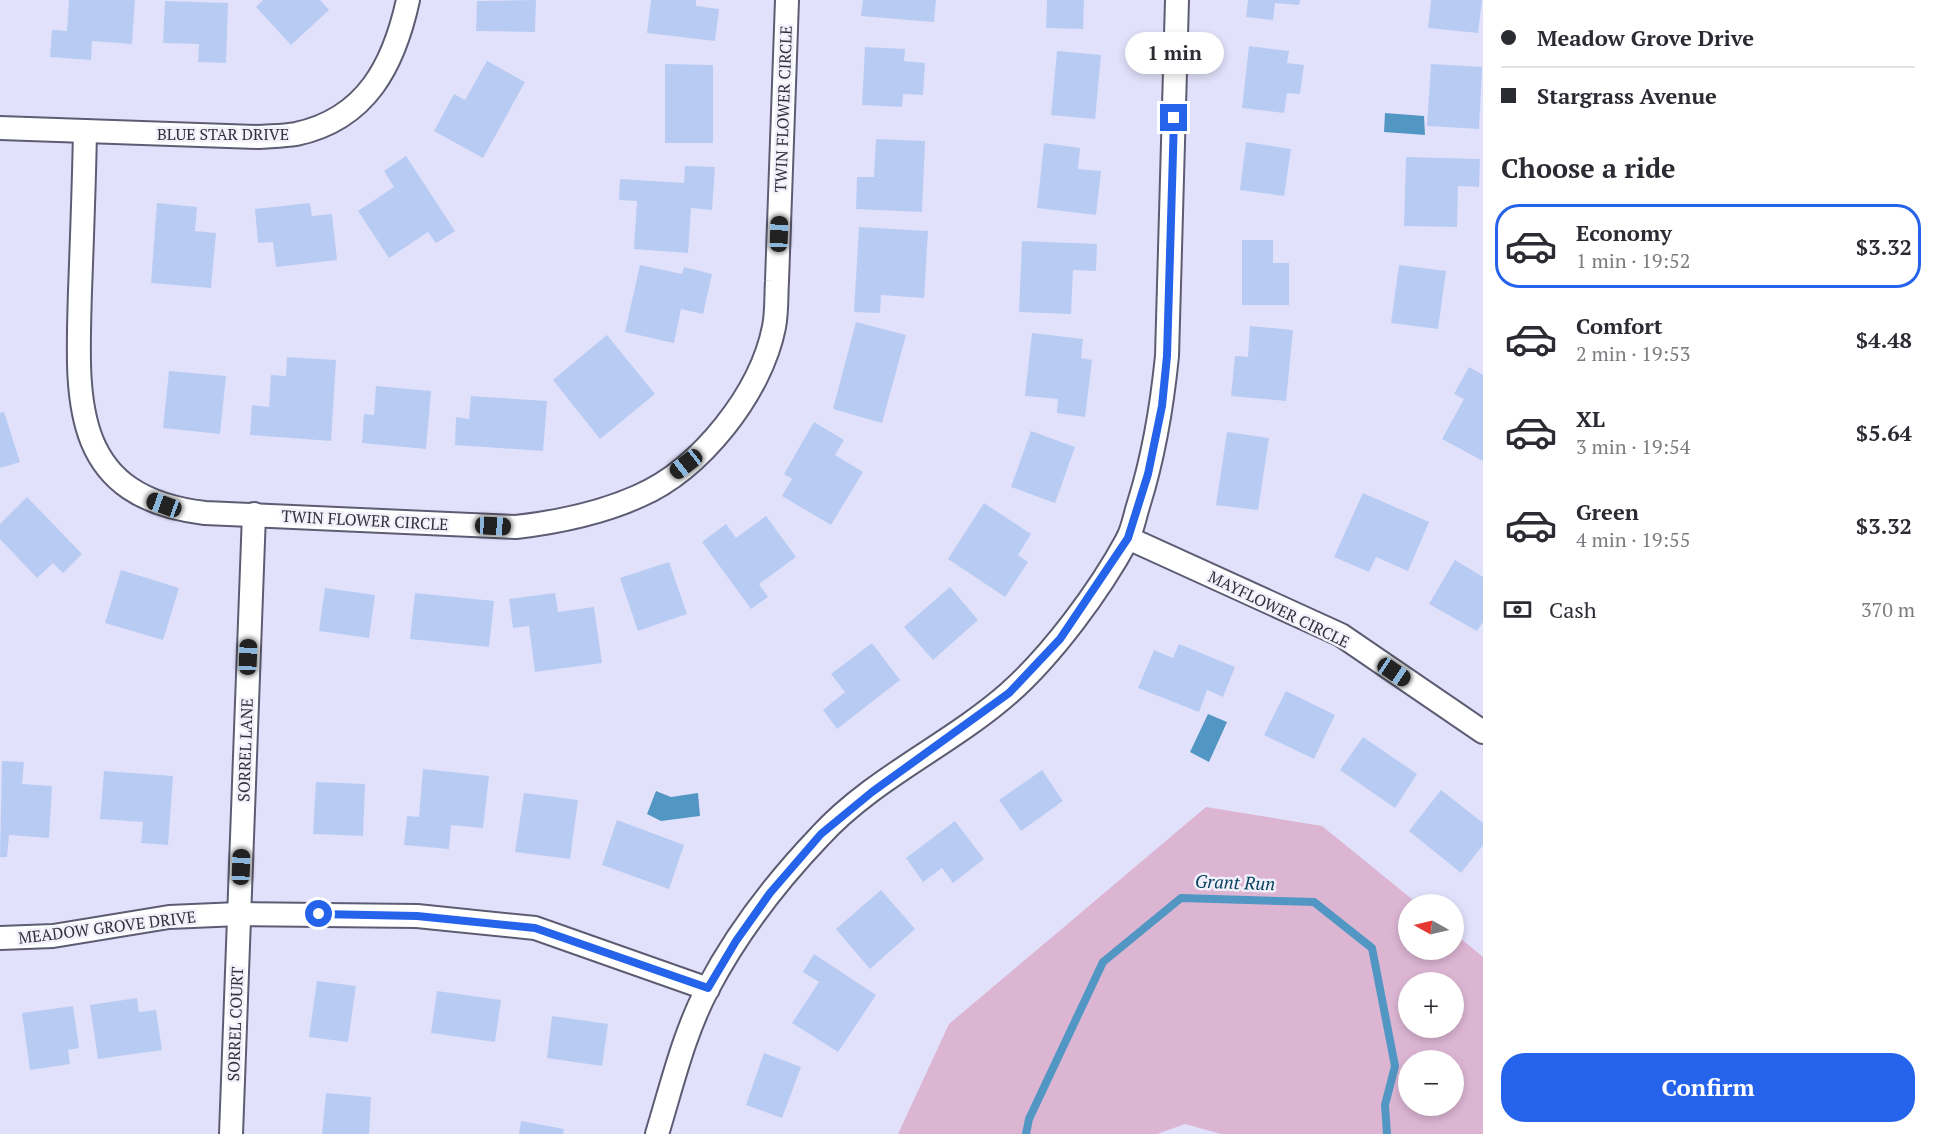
<!DOCTYPE html>
<meta charset="utf-8">
<style>
:root{--surface:#fff;--page:#f7f7f7;--text:#2b2b33;--muted:#7c7c81;--line:#e1e1e2;--accent:#2563eb}
body{margin:0;font-family:"PT Serif",serif;background:var(--page);color:var(--text);height:100vh;display:flex;flex-direction:column;font-size:22px;white-space:nowrap}
*{box-sizing:border-box;margin:0}
p{font-size:20px;color:var(--muted)}
.icon{flex:none;width:33px;height:33px;fill:none;stroke:currentColor;stroke-width:2;stroke-linecap:round;stroke-linejoin:round}
.map{position:relative;flex:1;overflow:hidden}
.side{display:flex;flex-direction:column;background:var(--surface);width:450px}
.side>*{flex:none}
.top-card{display:grid;align-content:center;height:132px;padding:0 18px;background:var(--surface)}
.needle{width:39px;rotate:278deg}
.fabs{position:absolute;left:1398px;top:894px;display:grid;gap:12px}
.fabs a{display:grid;place-items:center;width:66px;height:66px;border-radius:50%;background:var(--surface);box-shadow:0 3px 9px #0003;font-size:30px}
.end{position:absolute;width:27px;height:27px;margin:-14px;border:8px solid #2563eb;background:#fff;box-shadow:0 0 0 3px #fff}
.from{border-radius:50%}
.bubble{position:absolute;height:42px;border-radius:21px;background:var(--surface);box-shadow:0 3px 9px #0003;font-size:20px;font-weight:800;line-height:42px;text-align:center}
.car{position:absolute;width:18px;height:36px;margin:-18px -9px;border-radius:8px;box-shadow:0 0 4px 2px #0007;background:linear-gradient(#222 24%,#8ab4d8 0 40%,#222 0 76%,#8ab4d8 0 86%,#222 0)}
.top-card b{display:flex;align-items:center;gap:21px;height:57px;font-size:22px}
.top-card b+b{border-top:2px solid var(--line)}
.top-card i{width:15px;height:15px;background:var(--text)}
ul{padding:0;list-style:none}
li{display:flex;align-items:center;gap:18px;height:84px;margin:0 12px 9px;padding:0 6px;border:3px solid transparent;border-radius:24px}
li div{flex:1}
li b{display:block;font-size:22px}
li em{font-style:normal;font-weight:800}
li.active{border-color:var(--accent)}
li>.icon{width:54px;height:54px;stroke-width:1.5}
h2{padding:0 18px;font-size:27px;line-height:72px}
.pay{display:flex;align-items:center;gap:15px;height:66px;padding:0 18px;font-size:22px}
.pay p{margin-inline-start:auto}
.primary-button{display:flex;gap:12px;margin-top:auto;padding:12px 18px}
.primary-button a{flex:1;height:69px;border-radius:24px;background:var(--accent);color:#fff;font-size:24px;font-weight:800;line-height:69px;text-align:center}
main{display:flex;flex:1;min-height:0}
.map>svg:first-child{display:block}
.green{fill:#dcb5d3;fill-rule:evenodd}
.water{fill:#5296c4}
.lines{fill:none;stroke-linecap:round;stroke-linejoin:round}
.stream{stroke:#5296c4;stroke-width:8}
.building{fill:#b8ccf3}
.street-casing{stroke:#5d5c73;stroke-width:26}
.street{stroke:#fff;stroke-width:22}
.route{stroke:#2563eb;stroke-width:8}
.labels{text-anchor:middle;stroke-width:5;stroke-linejoin:round;paint-order:stroke}
.street-label{font-size:16px;fill:#32313b;stroke:#f1f0fb}
.water-label{font-size:18px;font-style:italic;fill:#084160;stroke:#f1f0fb}
</style>
<main>
<div class="map">
<svg width="1483" height="1134" viewBox="0 0 1483 1134">
<rect width="100%" height="100%" fill="#e2e1fb"/>
<path class="green" d="M1206,807L1322,826L1418,904H1408V950H1454V933L1483,957V1134H1221L1185,1124L1157,1134H898L949,1024ZM1408,982H1454V1028H1408ZM1408,1060H1454V1106H1408Z"/>
<g class="water">
<polygon points="1385,113 1424,116 1425,135 1384,132"/>
<polygon points="1208,714 1227,722 1209,762 1190,752"/>
<polygon points="656,791 671,797 698,793 700,816 661,821 647,814"/>
</g>
<g class="lines">
<polyline class="stream" points="1026,1134 1029,1119 1103,962 1181,898 1314,902 1372,948 1395,1066 1385,1105 1387,1134"/>
</g>
<g class="building">
<polygon points="69,0 135,0 132,44 92,41 91,60 50,57 52,30 67,31"/>
<polygon points="263,0 320,0 329,10 291,45 256,7"/>
<polygon points="536,0 535,32 476,31 477,1"/>
<polygon points="651,0 696,0 696,6 719,9 715,41 647,33"/>
<polygon points="863,0 936,0 934,22 861,16"/>
<polygon points="1047,0 1084,0 1083,29 1046,28"/>
<polygon points="1248,0 1300,0 1299,5 1275,3 1273,20 1246,17"/>
<polygon points="1431,0 1482,0 1478,33 1428,28"/>
<polygon points="165,1 228,3 226,63 198,62 199,44 163,43"/>
<polygon points="1249,46 1289,51 1287,63 1304,65 1300,94 1287,93 1284,113 1242,108"/>
<polygon points="865,47 905,49 904,61 925,63 923,95 903,94 902,107 862,105"/>
<polygon points="1057,51 1101,55 1095,119 1051,115"/>
<polygon points="487,61 525,82 483,158 434,131 454,94 465,100"/>
<polygon points="665,64 713,65 713,143 665,143"/>
<polygon points="1431,64 1482,67 1479,129 1427,126"/>
<polygon points="876,139 925,141 922,212 856,209 857,177 874,177"/>
<polygon points="1246,142 1291,149 1284,196 1240,190"/>
<polygon points="1044,143 1080,148 1078,169 1101,171 1096,215 1037,208"/>
<polygon points="406,156 455,231 436,243 428,232 389,258 358,211 394,187 384,171"/>
<polygon points="1406,157 1480,159 1479,187 1458,186 1457,227 1404,226"/>
<polygon points="685,166 715,167 712,210 691,208 688,253 634,249 637,201 619,200 620,179 684,183"/>
<polygon points="157,203 197,207 195,231 216,233 211,288 151,283"/>
<polygon points="310,203 312,216 332,214 337,260 276,267 273,242 258,243 255,209"/>
<polygon points="859,227 928,231 924,298 881,295 880,313 854,312"/>
<polygon points="1242,240 1273,240 1273,263 1289,263 1289,305 1242,305"/>
<polygon points="1022,241 1097,244 1096,271 1073,270 1071,314 1019,312"/>
<polygon points="640,265 682,274 684,267 712,274 703,314 681,309 674,343 625,332"/>
<polygon points="1399,265 1446,271 1438,329 1391,323"/>
<polygon points="856,322 906,335 882,423 833,409"/>
<polygon points="1250,326 1293,330 1286,401 1231,396 1235,356 1248,357"/>
<polygon points="1032,333 1083,339 1081,358 1092,360 1085,417 1057,413 1058,399 1025,396"/>
<polygon points="607,335 655,394 600,439 553,380"/>
<polygon points="287,357 336,360 331,441 250,435 252,405 269,407 271,375 286,376"/>
<polygon points="1469,367 1483,375 1483,461 1442,439 1464,399 1454,394"/>
<polygon points="169,371 226,376 220,434 163,428"/>
<polygon points="376,386 431,391 426,449 362,443 364,414 374,415"/>
<polygon points="471,396 547,401 543,451 455,445 456,417 469,419"/>
<polygon points="4,412 20,462 0,468 0,413"/>
<polygon points="814,422 844,440 835,455 863,472 831,525 782,496 792,479 784,474"/>
<polygon points="1031,431 1075,447 1055,503 1011,487"/>
<polygon points="1227,432 1269,438 1258,510 1216,505"/>
<polygon points="1363,493 1429,522 1408,571 1376,557 1369,572 1334,557"/>
<polygon points="27,497 82,554 63,573 53,563 37,578 0,539 0,524"/>
<polygon points="984,503 1031,534 1018,555 1028,562 1005,597 948,559"/>
<polygon points="766,516 796,557 759,584 768,597 751,609 702,542 726,524 736,538"/>
<polygon points="1455,560 1483,577 1483,622 1477,631 1429,604"/>
<polygon points="669,562 687,614 638,631 620,578"/>
<polygon points="121,570 179,588 163,640 105,623"/>
<polygon points="950,587 978,620 933,660 904,627"/>
<polygon points="325,588 375,595 369,638 319,631"/>
<polygon points="415,593 494,601 489,647 410,639"/>
<polygon points="555,593 558,612 594,607 602,663 535,672 529,626 513,628 509,599"/>
<polygon points="872,643 900,680 837,729 823,710 845,692 831,674"/>
<polygon points="1179,644 1235,667 1223,697 1207,690 1199,712 1138,688 1154,650 1173,658"/>
<polygon points="1286,691 1335,715 1314,759 1264,735"/>
<polygon points="1363,737 1417,774 1395,808 1340,770"/>
<polygon points="2,761 24,762 22,784 52,786 49,838 9,835 7,857 0,857"/>
<polygon points="423,769 489,776 483,828 451,825 449,849 404,845 407,816 419,817"/>
<polygon points="1042,770 1063,801 1021,831 999,800"/>
<polygon points="104,771 173,776 168,845 141,843 143,822 100,819"/>
<polygon points="316,782 365,784 363,836 313,834"/>
<polygon points="1441,790 1483,823 1483,845 1461,873 1409,831"/>
<polygon points="524,793 578,800 570,859 515,852"/>
<polygon points="617,820 684,845 669,889 602,865"/>
<polygon points="955,821 984,859 953,883 942,868 923,882 906,858"/>
<polygon points="881,890 915,929 870,969 836,929"/>
<polygon points="814,954 876,995 838,1052 792,1023 819,982 803,972"/>
<polygon points="317,981 356,986 348,1042 309,1037"/>
<polygon points="437,991 501,1000 495,1042 431,1033"/>
<polygon points="137,998 139,1012 156,1010 162,1050 98,1059 90,1005"/>
<polygon points="73,1006 79,1048 68,1050 70,1064 30,1070 22,1013"/>
<polygon points="552,1016 608,1024 602,1066 547,1058"/>
<polygon points="764,1053 801,1067 782,1118 746,1105"/>
<polygon points="326,1093 371,1097 369,1134 322,1134"/>
<polygon points="521,1121 564,1129 563,1134 519,1134"/>
</g>
<g class="lines">
<g class="street-casing">
<g id="street">
<path d="M0,128L258,137C271,136 284,136 296,134C367,119 394,64 408,0"/>
<path d="M85,131C84,185 82,238 80,291C77,399 69,497 205,513L516,527C559,522 599,514 639,496C701,469 761,393 774,327C777,312 776,296 777,281L787,0"/>
<polyline points="1128,538 1341,635 1483,732"/>
<polyline points="0,938 53,936 169,917 239,914 417,916 535,928 708,989"/>
<polyline points="231,1134 254,514"/>
<path d="M657,1134C672,1085 684,1033 708,988C737,933 777,881 820,836C873,778 950,745 1009,693C1052,655 1100,590 1127,540C1133,529 1135,515 1139,503C1154,455 1162,406 1167,356L1177,0"/>
</g>
</g>
<use href="#street" class="street"/>
</g>
<g class="lines">
<polyline class="route" points="319,914 417,916 535,928 708,988 736,941 770,893 821,834 872,792 1009,693 1060,639 1128,538 1148,474 1162,406 1167,356 1174,118"/>
</g>
<g class="labels">
<g class="street-label">
<text transform="translate(783 109) rotate(-88)" y="6">TWIN FLOWER CIRCLE</text>
<text x="223" y="140">BLUE STAR DRIVE</text>
<text transform="translate(365 520) rotate(3)" y="6">TWIN FLOWER CIRCLE</text>
<text transform="translate(1279 609) rotate(26)" y="6">MAYFLOWER CIRCLE</text>
<text transform="translate(245 750) rotate(-88)" y="6">SORREL LANE</text>
<text transform="translate(107 927) rotate(-7)" y="6">MEADOW GROVE DRIVE</text>
<text transform="translate(235 1024) rotate(-88)" y="6">SORREL COURT</text>
</g>
<g class="water-label">
<text transform="translate(1235 883) rotate(2)" y="6">Grant Run</text>
</g>
</g>
</svg>
<div class="fabs">
<a><svg class="needle" viewBox="-14 -14 28 28"><path d="M0-13l5 13h-10z" fill="#e53935"/><path d="M0 13l5-13h-10z" fill="#7c7c81"/></svg></a>
<a>+</a>
<a>−</a>
</div>
<i class="end from" style="left:319px;top:914px"></i>
<i class="end" style="left:1174px;top:118px"></i>
<div class="bubble" style="left:1125px;top:32px;width:99px">1 min</div>
<i class="car" style="left:779px;top:234px;rotate:2deg"></i>
<i class="car" style="left:686px;top:464px;rotate:232deg"></i>
<i class="car" style="left:164px;top:505px;rotate:290deg"></i>
<i class="car" style="left:493px;top:526px;rotate:93deg"></i>
<i class="car" style="left:248px;top:657px;rotate:2deg"></i>
<i class="car" style="left:1394px;top:672px;rotate:124deg"></i>
<i class="car" style="left:241px;top:867px;rotate:2deg"></i>
</div>
<section class="side">
<div class="top-card">
<b><i class="from"></i>Meadow Grove Drive</b>
<b><i></i>Stargrass Avenue</b>
</div>
<h2>Choose a ride</h2>
<ul>
<li class="active"><svg class="icon" aria-label="car" viewBox="0 0 24 24"><path d="M5 17H2v-5l4-1 3-4h7l3 4 3 1v5h-3M9 17h6M6 11h13"/><circle cx="7" cy="17" r="2"/><circle cx="17" cy="17" r="2"/></svg><div><b>Economy</b><p>1 min · 19:52</p></div><em>$3.32</em></li>
<li><svg class="icon" aria-label="car" viewBox="0 0 24 24"><path d="M5 17H2v-5l4-1 3-4h7l3 4 3 1v5h-3M9 17h6M6 11h13"/><circle cx="7" cy="17" r="2"/><circle cx="17" cy="17" r="2"/></svg><div><b>Comfort</b><p>2 min · 19:53</p></div><em>$4.48</em></li>
<li><svg class="icon" aria-label="car" viewBox="0 0 24 24"><path d="M5 17H2v-5l4-1 3-4h7l3 4 3 1v5h-3M9 17h6M6 11h13"/><circle cx="7" cy="17" r="2"/><circle cx="17" cy="17" r="2"/></svg><div><b>XL</b><p>3 min · 19:54</p></div><em>$5.64</em></li>
<li><svg class="icon" aria-label="car" viewBox="0 0 24 24"><path d="M5 17H2v-5l4-1 3-4h7l3 4 3 1v5h-3M9 17h6M6 11h13"/><circle cx="7" cy="17" r="2"/><circle cx="17" cy="17" r="2"/></svg><div><b>Green</b><p>4 min · 19:55</p></div><em>$3.32</em></li>
</ul>
<div class="pay"><svg class="icon" aria-label="cash" viewBox="0 0 24 24"><path d="M3 7h18v10H3z"/><circle cx="12" cy="12" r="2"/></svg>Cash<p>370 m</p></div>
<div class="primary-button"><a>Confirm</a></div>
</section>
</main>
